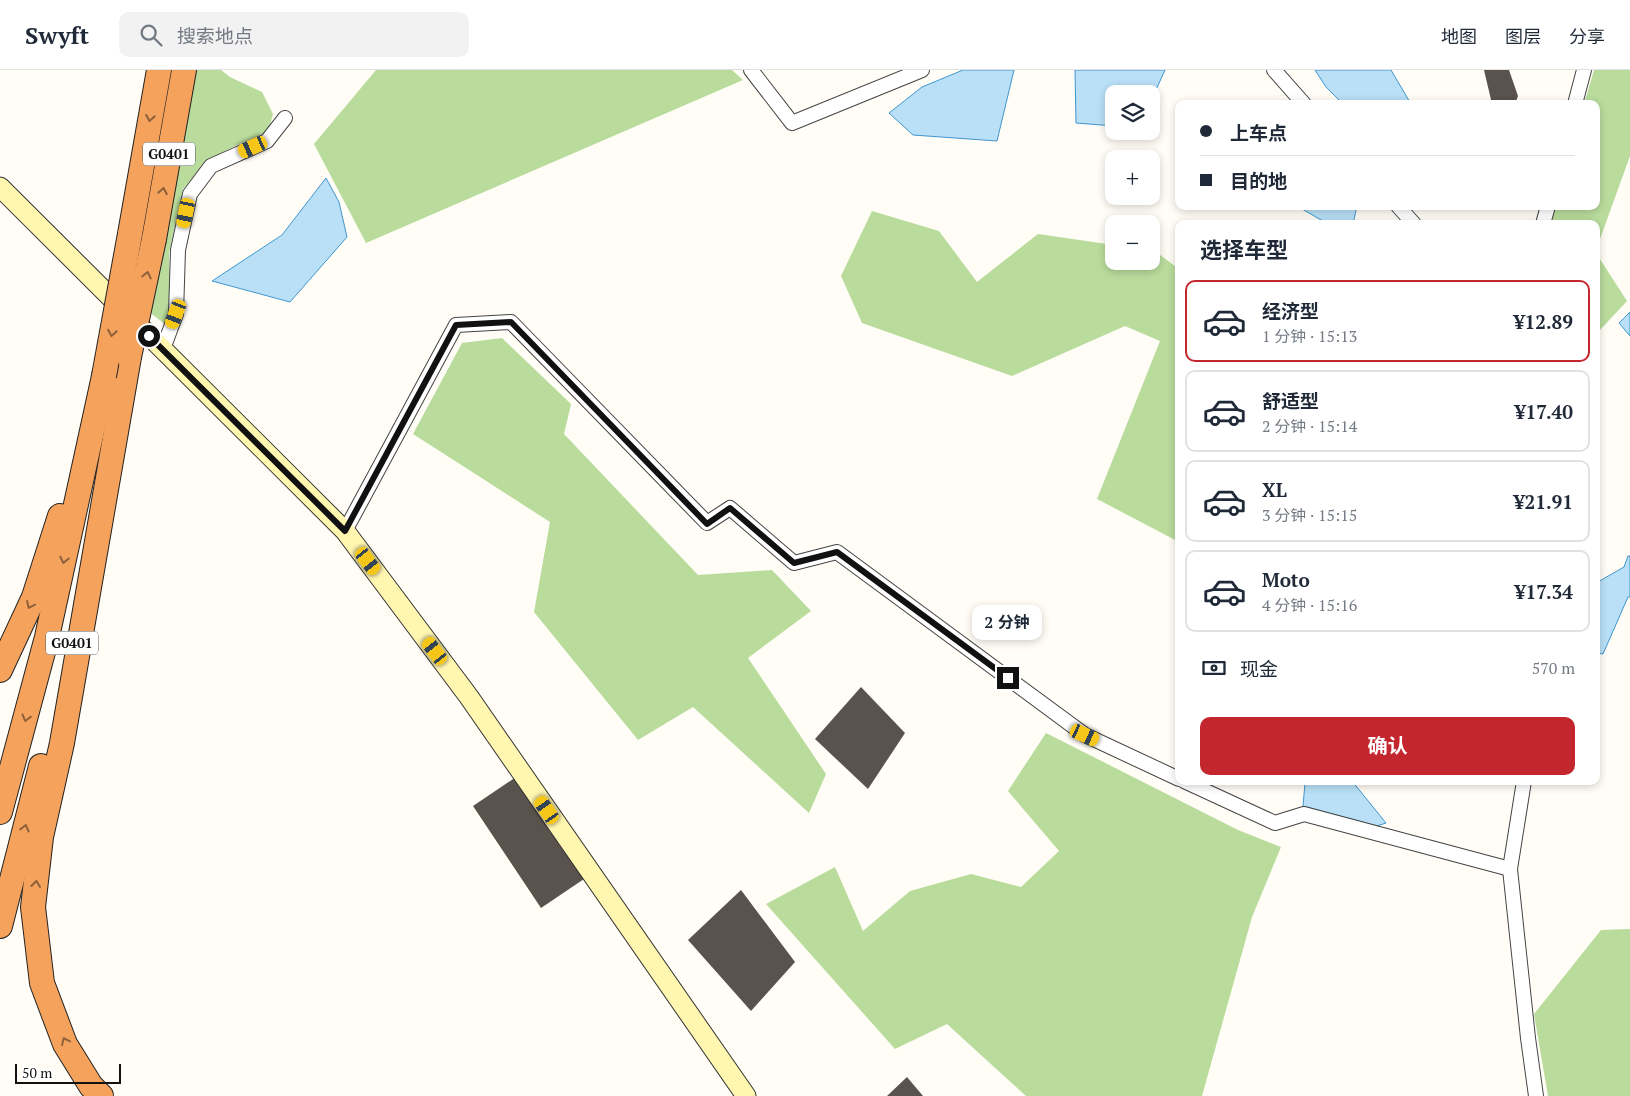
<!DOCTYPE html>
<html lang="zh">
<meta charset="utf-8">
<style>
:root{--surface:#fff;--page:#f2f2f3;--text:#1f2937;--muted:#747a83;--line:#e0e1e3;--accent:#c4262e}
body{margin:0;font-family:"PT Serif","Noto Sans SC",serif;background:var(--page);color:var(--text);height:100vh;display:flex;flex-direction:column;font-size:19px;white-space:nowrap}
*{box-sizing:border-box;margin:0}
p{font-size:16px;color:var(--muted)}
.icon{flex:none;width:28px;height:28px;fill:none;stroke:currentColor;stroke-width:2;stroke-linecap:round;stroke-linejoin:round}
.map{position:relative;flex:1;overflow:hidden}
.sheet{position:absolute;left:1175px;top:150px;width:425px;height:565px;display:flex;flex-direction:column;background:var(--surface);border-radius:10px;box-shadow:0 2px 8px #0003}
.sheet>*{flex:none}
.guide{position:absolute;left:1175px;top:30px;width:425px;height:110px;border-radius:10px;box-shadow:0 2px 8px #0003;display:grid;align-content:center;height:110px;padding:0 25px;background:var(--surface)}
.fabs{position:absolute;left:1105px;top:15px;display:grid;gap:10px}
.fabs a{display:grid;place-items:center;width:55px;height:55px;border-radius:10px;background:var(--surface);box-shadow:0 2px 8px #0003;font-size:25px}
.scale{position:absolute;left:15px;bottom:12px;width:106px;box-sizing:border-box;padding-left:5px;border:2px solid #111;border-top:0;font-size:14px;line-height:18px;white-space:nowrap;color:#111;-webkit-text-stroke:4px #fff;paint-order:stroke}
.end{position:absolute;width:22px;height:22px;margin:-11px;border:6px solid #111;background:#fff;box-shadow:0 0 0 2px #fff}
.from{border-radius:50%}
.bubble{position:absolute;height:35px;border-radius:10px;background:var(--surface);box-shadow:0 2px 8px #0003;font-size:16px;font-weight:700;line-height:35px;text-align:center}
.car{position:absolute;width:15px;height:30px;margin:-15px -8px;border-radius:6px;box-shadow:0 0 4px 1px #0007;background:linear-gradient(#f5c518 24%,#345 0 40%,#f5c518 0 76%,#345 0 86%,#f5c518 0)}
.guide b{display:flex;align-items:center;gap:18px;height:48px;font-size:19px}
.guide b+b{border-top:1px solid var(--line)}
.guide i{width:12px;height:12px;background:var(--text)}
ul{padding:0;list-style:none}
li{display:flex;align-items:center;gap:15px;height:82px;margin:0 10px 8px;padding:0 15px;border:2px solid var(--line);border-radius:10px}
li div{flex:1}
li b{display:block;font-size:19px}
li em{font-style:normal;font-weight:700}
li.on{border-color:var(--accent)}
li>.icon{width:45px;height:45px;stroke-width:1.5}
h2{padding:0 25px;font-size:22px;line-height:60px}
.pay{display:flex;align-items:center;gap:12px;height:55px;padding:0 25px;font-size:19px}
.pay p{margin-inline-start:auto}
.action{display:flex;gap:10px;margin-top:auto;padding:10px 25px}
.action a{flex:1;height:58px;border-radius:10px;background:var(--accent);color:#fff;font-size:20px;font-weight:700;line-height:58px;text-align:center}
header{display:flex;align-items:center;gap:30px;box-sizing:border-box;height:70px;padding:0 25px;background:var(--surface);border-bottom:1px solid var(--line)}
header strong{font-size:24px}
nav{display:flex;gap:28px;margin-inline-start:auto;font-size:18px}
.search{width:350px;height:45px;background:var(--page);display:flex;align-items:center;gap:12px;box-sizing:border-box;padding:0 18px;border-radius:10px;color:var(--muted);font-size:19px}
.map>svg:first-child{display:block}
.forest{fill:#b9dc9c}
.water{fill:#b9e0f7;stroke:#3f96cf}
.building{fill:#5a524d}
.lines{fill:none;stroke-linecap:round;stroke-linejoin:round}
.minor-casing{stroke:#444;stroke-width:16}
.secondary-casing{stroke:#333;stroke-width:21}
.motorway-casing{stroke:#222;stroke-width:26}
.minor{stroke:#fff;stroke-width:14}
.secondary{stroke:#fff6b0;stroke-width:19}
.motorway{stroke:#f5a25d;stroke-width:24}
.motorway-bridge-casing{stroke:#222;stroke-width:26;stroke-linecap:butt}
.motorway-bridge{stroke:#f5a25d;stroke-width:24}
.oneway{stroke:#8e613b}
.route{stroke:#111;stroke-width:6}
.labels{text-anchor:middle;stroke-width:5;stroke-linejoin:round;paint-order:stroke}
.shield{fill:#fff;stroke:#585858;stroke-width:1}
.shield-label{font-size:14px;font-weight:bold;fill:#111}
</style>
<header>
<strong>Swyft</strong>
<div class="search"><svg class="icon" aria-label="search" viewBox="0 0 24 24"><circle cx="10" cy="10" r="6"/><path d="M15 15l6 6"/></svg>搜索地点</div>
<nav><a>地图</a><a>图层</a><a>分享</a></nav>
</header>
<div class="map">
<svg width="1630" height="1026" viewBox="0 0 1630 1026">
<rect width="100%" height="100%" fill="#fffdf5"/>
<g class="forest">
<polygon points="191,0 221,0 230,7 262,22 273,44 268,62 237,75 208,90 183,119 169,183 170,258 149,242"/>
<polygon points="376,0 732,0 743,10 366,173 314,74"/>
<polygon points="1594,0 1630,0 1630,86 1596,180 1596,154 1551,154 1556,136 1596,136 1596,34 1584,34"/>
<polygon points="872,141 939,161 977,212 1038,164 1114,175 1114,191 1151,191 1151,181 1156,182 1179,199 1179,472 1097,429 1160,271 1125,256 1012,306 862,253 841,206"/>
<polygon points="1596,183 1627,231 1599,261 1596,259"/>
<polygon points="502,268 571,334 564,364 698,505 772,500 811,541 748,588 826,704 809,743 693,637 638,670 534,542 550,452 413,364 462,273"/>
<polygon points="1046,663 1238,760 1281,777 1252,847 1202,1026 1026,1026 947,954 895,979 766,834 835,797 863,861 910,821 971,804 1021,817 1059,781 1008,721"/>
<polygon points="1630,859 1630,1026 1548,1026 1534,944 1601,860"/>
</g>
<g class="water">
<polygon points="963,0 1014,0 997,71 913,65 889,43 922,17"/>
<polygon points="1075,0 1165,0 1155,22 1155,59 1151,59 1151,24 1114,24 1114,56 1076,53"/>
<polygon points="1315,0 1391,0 1411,34 1343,34 1326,17"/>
<polygon points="326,108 339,132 347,167 290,232 212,211 282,165"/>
<polygon points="1297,136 1357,136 1353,154 1328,154"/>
<polygon points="1630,242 1630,266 1619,253"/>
<polygon points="1628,486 1630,486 1630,527 1628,527 1603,584 1596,583 1596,513 1624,497"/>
<polygon points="1307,711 1352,711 1386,753 1377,756 1303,736 1305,713"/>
</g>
<g class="building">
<polygon points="1484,0 1509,0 1518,26 1515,34 1492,34"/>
<polygon points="861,617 905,663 868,719 815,669"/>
<polygon points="516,707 584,809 541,838 473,736"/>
<polygon points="741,820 795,892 751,941 688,870"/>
<polygon points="907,1007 923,1026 887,1026"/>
</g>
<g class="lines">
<g class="minor-casing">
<g id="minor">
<polyline points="751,0 792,53 922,0"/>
<polyline points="1274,0 1304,34"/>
<polyline points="1575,34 1584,0"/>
<polyline points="1398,136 1414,154"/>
<polyline points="1543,154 1548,136"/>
<polyline points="163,279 176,244 178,180 190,124 211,96 267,71 285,48"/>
<polyline points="345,461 456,255 511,252 707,453 730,438 794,493 837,482 1085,665 1179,709"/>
<polyline points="1184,711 1275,753 1304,744 1510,799"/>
<polyline points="1524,711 1510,799 1528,968 1536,1026"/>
</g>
</g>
<g class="secondary-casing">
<polyline id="secondary" points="0,117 345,461 469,627 746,1026"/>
</g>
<g class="motorway-casing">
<g id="motorway">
<polyline points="130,164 159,0"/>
<polyline points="154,169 184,0"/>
<polyline points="0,600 34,527 60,446"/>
<polyline points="0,742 47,567 104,306"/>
<polyline points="0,856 41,696"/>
<polyline points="101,1026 91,1016 65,974 42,913 33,837 41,767 62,673 129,287"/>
</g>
</g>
<use href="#minor" class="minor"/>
<use href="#secondary" class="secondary"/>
<use href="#motorway" class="motorway"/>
<g class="motorway-bridge-casing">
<g id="motorway-bridge">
<polyline points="129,287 154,169"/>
<polyline points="104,306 130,164"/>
</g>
</g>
<use href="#motorway-bridge" class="motorway-bridge"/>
</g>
<defs><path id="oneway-chevron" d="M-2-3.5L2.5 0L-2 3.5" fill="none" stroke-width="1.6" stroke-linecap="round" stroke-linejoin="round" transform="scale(1.25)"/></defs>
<g class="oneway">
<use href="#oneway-chevron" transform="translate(150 48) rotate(100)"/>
<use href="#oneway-chevron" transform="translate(163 121) rotate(-80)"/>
<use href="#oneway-chevron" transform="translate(147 205) rotate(-78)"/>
<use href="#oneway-chevron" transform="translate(112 263) rotate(100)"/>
<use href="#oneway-chevron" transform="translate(64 490) rotate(102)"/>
<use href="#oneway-chevron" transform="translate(30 535) rotate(115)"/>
<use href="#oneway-chevron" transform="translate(26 648) rotate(105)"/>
<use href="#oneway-chevron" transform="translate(25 758) rotate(-76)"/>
<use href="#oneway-chevron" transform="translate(36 814) rotate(-84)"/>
<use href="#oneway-chevron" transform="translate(65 971) rotate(-115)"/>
</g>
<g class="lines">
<polyline class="route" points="149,266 345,461 456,255 511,252 707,454 730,438 794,493 837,482 1008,608"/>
</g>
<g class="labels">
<g class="shield">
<rect x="143" y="72.5" width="52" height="23" rx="4"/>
<rect x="46" y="561.5" width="52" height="23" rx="4"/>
</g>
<g class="shield-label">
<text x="169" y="89">G0401</text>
<text x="72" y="578">G0401</text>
</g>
</g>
</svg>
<div class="fabs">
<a><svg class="icon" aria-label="layers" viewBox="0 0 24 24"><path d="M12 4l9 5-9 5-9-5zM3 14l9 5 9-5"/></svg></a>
<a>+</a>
<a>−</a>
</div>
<div class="scale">50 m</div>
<i class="end from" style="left:149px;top:266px"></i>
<i class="end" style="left:1008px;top:608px"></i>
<div class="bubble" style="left:972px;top:535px;width:70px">2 分钟</div>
<i class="car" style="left:253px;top:77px;rotate:246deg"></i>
<i class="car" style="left:186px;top:143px;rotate:192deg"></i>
<i class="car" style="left:176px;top:244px;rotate:201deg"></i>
<i class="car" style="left:368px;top:491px;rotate:143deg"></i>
<i class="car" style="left:435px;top:581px;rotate:323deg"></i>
<i class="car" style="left:1085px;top:665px;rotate:115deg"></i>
<i class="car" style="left:547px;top:740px;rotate:325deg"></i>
<div class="guide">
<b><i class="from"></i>上车点</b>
<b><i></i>目的地</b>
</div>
<section class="sheet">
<h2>选择车型</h2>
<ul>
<li class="on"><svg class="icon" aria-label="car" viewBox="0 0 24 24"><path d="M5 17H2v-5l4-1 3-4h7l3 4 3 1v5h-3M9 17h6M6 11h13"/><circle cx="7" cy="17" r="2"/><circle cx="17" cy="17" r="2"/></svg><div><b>经济型</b><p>1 分钟 · 15:13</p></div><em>¥12.89</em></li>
<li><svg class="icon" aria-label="car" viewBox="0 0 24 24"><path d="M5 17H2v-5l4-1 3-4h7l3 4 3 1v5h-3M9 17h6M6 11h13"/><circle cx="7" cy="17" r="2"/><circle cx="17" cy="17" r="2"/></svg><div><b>舒适型</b><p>2 分钟 · 15:14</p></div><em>¥17.40</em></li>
<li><svg class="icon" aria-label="car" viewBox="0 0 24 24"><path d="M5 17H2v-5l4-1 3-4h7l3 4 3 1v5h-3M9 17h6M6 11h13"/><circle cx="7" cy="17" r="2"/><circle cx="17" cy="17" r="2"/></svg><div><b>XL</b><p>3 分钟 · 15:15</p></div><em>¥21.91</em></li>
<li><svg class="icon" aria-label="car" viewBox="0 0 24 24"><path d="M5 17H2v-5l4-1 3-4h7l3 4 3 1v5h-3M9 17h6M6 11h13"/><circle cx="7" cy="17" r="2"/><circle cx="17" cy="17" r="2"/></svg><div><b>Moto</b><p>4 分钟 · 15:16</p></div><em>¥17.34</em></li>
</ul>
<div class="pay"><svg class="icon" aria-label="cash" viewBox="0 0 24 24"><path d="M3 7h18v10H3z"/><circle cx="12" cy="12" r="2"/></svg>现金<p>570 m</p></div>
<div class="action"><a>确认</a></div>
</section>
</div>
